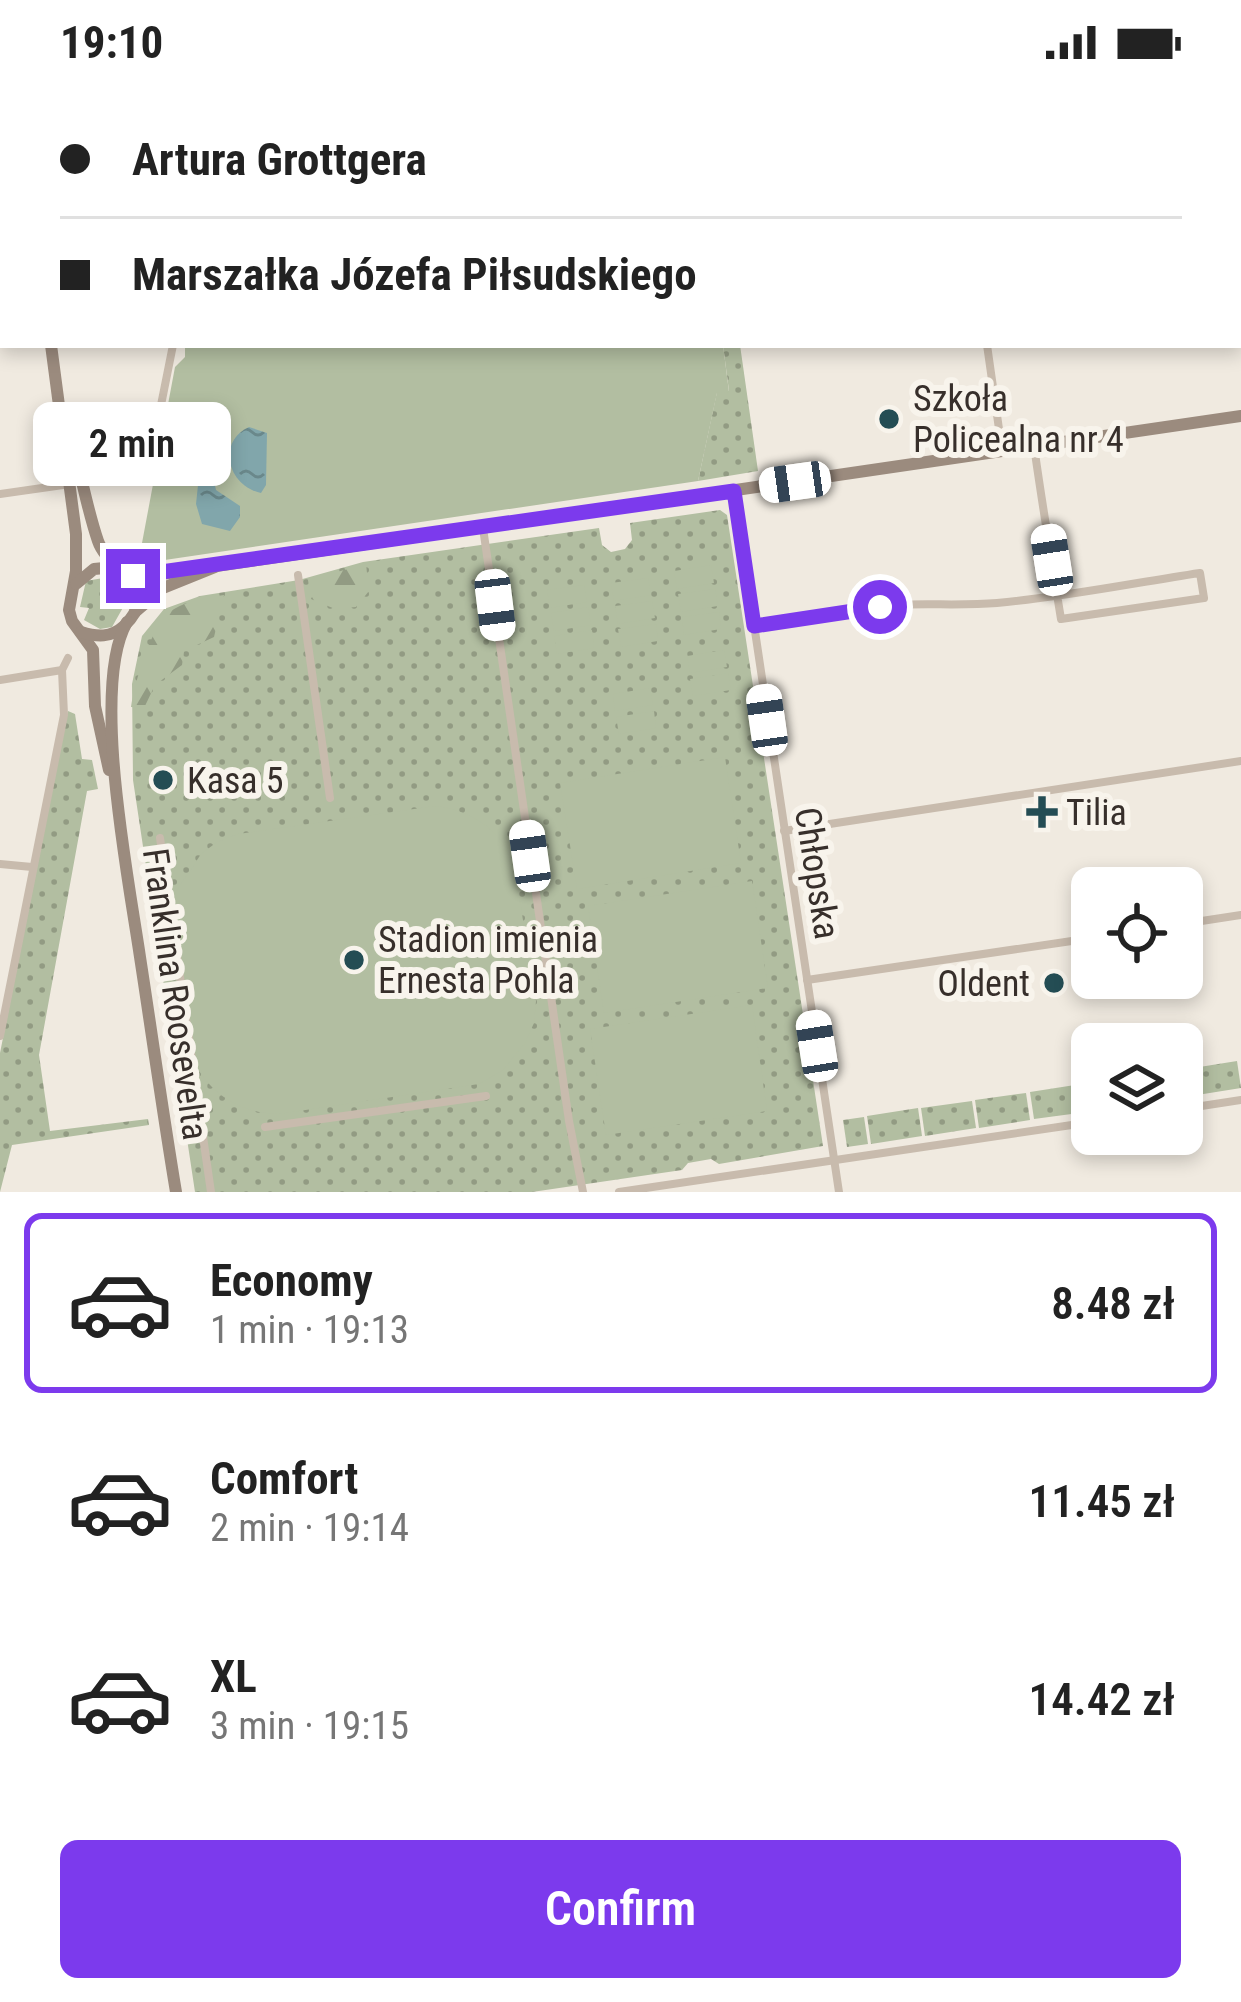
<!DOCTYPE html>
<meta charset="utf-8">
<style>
:root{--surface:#fff;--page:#f2f2f2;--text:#222;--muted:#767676;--line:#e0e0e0;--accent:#7c3aed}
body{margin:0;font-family:"Roboto Condensed",sans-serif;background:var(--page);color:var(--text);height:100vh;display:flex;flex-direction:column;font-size:45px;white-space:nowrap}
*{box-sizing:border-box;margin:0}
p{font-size:39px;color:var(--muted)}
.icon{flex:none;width:66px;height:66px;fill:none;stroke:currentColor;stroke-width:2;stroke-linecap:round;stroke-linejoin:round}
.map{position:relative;height:1108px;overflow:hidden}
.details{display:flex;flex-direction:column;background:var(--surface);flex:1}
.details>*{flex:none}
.hud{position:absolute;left:0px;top:0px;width:1242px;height:264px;box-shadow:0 6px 18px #0003;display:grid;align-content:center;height:264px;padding:0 60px;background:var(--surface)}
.controls{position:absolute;left:1071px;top:783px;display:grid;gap:24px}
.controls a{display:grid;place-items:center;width:132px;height:132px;border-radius:18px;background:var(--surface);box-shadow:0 6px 18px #0003;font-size:60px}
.end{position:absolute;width:54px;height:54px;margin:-27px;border:15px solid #7c3aed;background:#fff;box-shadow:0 0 0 6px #fff}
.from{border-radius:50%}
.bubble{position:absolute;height:84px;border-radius:18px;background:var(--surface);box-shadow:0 6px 18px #0003;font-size:39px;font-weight:600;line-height:84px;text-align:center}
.car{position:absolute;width:36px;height:72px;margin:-36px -18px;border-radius:15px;box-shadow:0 0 9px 3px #0007;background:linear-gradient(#fff 24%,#345 0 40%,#fff 0 76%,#345 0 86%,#fff 0)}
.hud b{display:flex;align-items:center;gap:42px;height:114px;font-size:45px}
.hud b+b{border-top:3px solid var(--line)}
.hud i{width:30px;height:30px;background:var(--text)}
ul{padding:21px 0 0;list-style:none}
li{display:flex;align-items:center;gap:36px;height:180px;margin:0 24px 18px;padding:0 36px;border:6px solid transparent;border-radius:18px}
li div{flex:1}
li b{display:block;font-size:45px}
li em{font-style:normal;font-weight:600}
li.on{border-color:var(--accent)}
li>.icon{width:108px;height:108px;stroke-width:1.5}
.cta{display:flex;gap:24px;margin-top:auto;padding:24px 60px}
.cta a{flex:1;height:138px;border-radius:18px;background:var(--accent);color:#fff;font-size:48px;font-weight:600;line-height:138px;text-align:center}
.status{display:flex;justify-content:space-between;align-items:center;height:84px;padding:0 60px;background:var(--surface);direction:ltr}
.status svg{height:33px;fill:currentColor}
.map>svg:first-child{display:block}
.grass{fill:url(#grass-dots)}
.forest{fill:url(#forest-firs)}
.garden{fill:#b2bea1}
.water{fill:url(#water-ripples)}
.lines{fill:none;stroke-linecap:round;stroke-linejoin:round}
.stream{stroke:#81a6ab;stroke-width:3}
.street{stroke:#c8bbad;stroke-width:8}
.secondary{stroke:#9b8b7e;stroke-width:12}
.route{stroke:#7c3aed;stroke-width:15}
.poi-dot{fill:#244d54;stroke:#f8f4ec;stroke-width:4.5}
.labels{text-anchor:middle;stroke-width:12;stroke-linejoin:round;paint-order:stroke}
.poi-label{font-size:36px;fill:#372f2b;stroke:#f8f4ec;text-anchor:start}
.street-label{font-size:36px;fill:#372f2b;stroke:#f8f4ec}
</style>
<div class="status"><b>19:10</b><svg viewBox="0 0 49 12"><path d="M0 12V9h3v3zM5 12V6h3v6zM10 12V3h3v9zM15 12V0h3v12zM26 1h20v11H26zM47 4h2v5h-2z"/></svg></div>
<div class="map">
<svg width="1241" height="1108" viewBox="0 0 1241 1108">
<defs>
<pattern id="grass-dots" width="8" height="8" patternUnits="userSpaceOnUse" patternTransform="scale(3)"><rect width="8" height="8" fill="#b2bea1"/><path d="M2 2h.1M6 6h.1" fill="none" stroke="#929b83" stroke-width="1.8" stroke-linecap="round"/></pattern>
<pattern id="forest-firs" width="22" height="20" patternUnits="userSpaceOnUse" patternTransform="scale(3)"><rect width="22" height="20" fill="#b2bea1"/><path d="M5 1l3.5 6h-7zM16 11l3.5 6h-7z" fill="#929b83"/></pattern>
<pattern id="water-ripples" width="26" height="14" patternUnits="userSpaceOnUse" patternTransform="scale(3)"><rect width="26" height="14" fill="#81a6ab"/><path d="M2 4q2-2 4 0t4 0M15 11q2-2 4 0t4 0" fill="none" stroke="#6a888b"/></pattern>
</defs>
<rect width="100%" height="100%" fill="#f0eae0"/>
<g class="grass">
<polygon points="563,0 788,0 788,3 560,3"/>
<polygon points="723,261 740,261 758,387 698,397 717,308 729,307"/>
<polygon points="720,426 727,431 823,1062 719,1080 711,1075 688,1079 682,1086 532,1108 195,1108 133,696 132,600 142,552 164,525 200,512 299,496 363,478 599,444 602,461 611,468 625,465 632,456 630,439"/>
<polygon points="109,493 123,504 125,520 112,543 100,545 84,536 89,524 80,523 86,497"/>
<polygon points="68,627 75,630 82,675 92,676 98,705 87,707 39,971 50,1047 148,1035 149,1041 12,1061 0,1108 0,969"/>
<polygon points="1237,977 1241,1004 1191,1012 1187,985"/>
<polygon points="1075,1001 1079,1029 1034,1035 1030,1008"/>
<polygon points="1026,1009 1030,1036 979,1044 975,1016"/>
<polygon points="972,1017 976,1044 925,1052 921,1024"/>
<polygon points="918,1024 922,1052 871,1060 867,1032"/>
<polygon points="864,1033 868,1060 847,1063 843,1036"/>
</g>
<g class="forest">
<polygon points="366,480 369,507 356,523 335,525 311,515 308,496"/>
<path d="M224,511L214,553L184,567L182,581L155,601L144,624L131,623C135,598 149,548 168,530C181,517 207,514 224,511Z"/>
</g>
<g class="garden">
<polygon points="185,261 723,261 729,308 717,309 698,397 158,477 142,459 175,283 185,273"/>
<polygon points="711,481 714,499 677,505 674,487"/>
<polygon points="648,494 651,511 614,517 611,499"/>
<polygon points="584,501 587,518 550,524 547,506"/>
<polygon points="715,505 718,522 681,528 678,510"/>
<polygon points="652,517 655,534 618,540 615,522"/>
<polygon points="588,523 591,541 554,547 551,529"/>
<polygon points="719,528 721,545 684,551 682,533"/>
<polygon points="656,540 658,557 621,563 618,545"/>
<polygon points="592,546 594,564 557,570 554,552"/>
<polygon points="724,566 727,583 690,589 687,572"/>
<polygon points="728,589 731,606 693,612 690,595"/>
<polygon points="650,604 653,621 615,627 613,610"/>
<polygon points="654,627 656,644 619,650 616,633"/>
<polygon points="725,673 741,779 577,805 560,699"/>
<path d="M435,722C468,725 497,744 513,774L536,917L534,939L525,959L503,986L479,1000L279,1030C242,1030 209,1010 193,976L171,827L174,811L201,770L217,758L238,750Z"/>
<polygon points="752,797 768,904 604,929 588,822"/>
<polygon points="752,921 767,1027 606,1051 590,945"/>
</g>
<g class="water">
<path d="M249,343L267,349L266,401L261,409C228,402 216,358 249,343Z"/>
<polygon points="212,388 216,406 240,422 240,433 230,447 202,440 196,420 198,401"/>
</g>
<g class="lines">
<polyline class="stream" points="733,3 733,0"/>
<g class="street">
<polyline points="951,0 951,3"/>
<polyline points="226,3 227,0"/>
<polyline points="1239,151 1241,151"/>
<polyline points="0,232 3,231"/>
<polyline points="987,261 1002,366"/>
<polyline points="84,397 148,386 173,261"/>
<polyline points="734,407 839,1108"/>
<polyline points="0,410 70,400"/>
<polyline points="483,444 569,1037 583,1108"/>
<polyline points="298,491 330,714"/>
<path d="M754,542C800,535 847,525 893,521C928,519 962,522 997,519C1065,513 1133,499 1200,489L1204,514L1061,535C1052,480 1043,425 1035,369L1034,363"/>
<polyline points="0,596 62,586 68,574"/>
<polyline points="784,747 1241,677"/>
<polyline points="160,754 211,1108"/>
<polyline points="0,780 32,783"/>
<polyline points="1182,840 1241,831"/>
<polyline points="807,896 1092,854"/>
<polyline points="0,952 64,631 62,586"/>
<polyline points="1182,1025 1241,1016"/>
<polyline points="265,1043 486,1012"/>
<polyline points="619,1108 1092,1038"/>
</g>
<g class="secondary">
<polyline points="12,0 12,3"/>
<polyline points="51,261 76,450 76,487 69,526 72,537 93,566 95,622 109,686"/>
<path d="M70,349C80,384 86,422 98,457C108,487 163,505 124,542C111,554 97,553 81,548"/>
<polyline points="124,488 148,492 1241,332"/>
<polyline points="76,500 94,485 115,483"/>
<polyline points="135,528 163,504 215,483"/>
<path d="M127,538C90,602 129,797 140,873C152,951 163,1030 176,1108"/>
</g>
</g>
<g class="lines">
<polyline class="route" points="133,492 734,407 754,542 880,523"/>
</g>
<g class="poi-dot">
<circle cx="889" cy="335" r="12"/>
<circle cx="163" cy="696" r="12"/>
<path d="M1036 710h12v12h12v12h-12v12h-12v-12h-12v-12h12z"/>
<circle cx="354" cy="876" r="12"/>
<circle cx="1054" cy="899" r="12"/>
</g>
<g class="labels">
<g class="poi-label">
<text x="913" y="327">Szkoła<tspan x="913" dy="41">Policealna nr 4</tspan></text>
<text x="187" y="709">Kasa 5</text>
<text x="1066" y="741">Tilia</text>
<text x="378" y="868">Stadion imienia<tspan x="378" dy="41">Ernesta Pohla</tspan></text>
<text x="1030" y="912" text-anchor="end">Oldent</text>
</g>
<g class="street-label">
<text transform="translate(818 789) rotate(81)" y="13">Chłopska</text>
<text transform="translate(176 910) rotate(82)" y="13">Franklina Roosevelta</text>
</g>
</g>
</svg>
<div class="controls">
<a><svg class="icon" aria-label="locate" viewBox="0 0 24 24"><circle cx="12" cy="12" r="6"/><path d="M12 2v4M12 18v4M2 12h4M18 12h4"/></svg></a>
<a><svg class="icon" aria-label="layers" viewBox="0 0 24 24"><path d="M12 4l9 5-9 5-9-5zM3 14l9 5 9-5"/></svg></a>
</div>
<i class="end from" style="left:880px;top:523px"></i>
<i class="end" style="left:133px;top:492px"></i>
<div class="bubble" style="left:33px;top:318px;width:198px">2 min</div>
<i class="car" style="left:795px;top:398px;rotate:262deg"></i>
<i class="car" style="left:1052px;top:476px;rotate:351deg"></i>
<i class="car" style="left:495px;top:521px;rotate:173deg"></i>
<i class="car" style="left:767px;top:636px;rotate:352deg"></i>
<i class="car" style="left:530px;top:772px;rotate:352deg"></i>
<i class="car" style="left:817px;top:962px;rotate:351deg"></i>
<div class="hud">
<b><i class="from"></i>Artura Grottgera</b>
<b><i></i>Marszałka Józefa Piłsudskiego</b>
</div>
</div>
<section class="details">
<ul>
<li class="on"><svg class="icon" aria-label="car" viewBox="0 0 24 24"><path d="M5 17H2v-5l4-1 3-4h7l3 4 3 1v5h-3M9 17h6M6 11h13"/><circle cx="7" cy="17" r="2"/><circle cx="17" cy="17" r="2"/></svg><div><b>Economy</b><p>1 min · 19:13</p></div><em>8.48 zł</em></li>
<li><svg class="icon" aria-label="car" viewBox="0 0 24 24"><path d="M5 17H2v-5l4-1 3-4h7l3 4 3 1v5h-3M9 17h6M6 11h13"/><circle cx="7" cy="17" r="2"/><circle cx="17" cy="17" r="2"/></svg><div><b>Comfort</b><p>2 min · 19:14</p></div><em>11.45 zł</em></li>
<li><svg class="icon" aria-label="car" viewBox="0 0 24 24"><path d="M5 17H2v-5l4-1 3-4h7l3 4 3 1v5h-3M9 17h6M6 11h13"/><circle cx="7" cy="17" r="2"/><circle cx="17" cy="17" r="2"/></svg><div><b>XL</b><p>3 min · 19:15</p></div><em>14.42 zł</em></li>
</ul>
<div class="cta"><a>Confirm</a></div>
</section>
